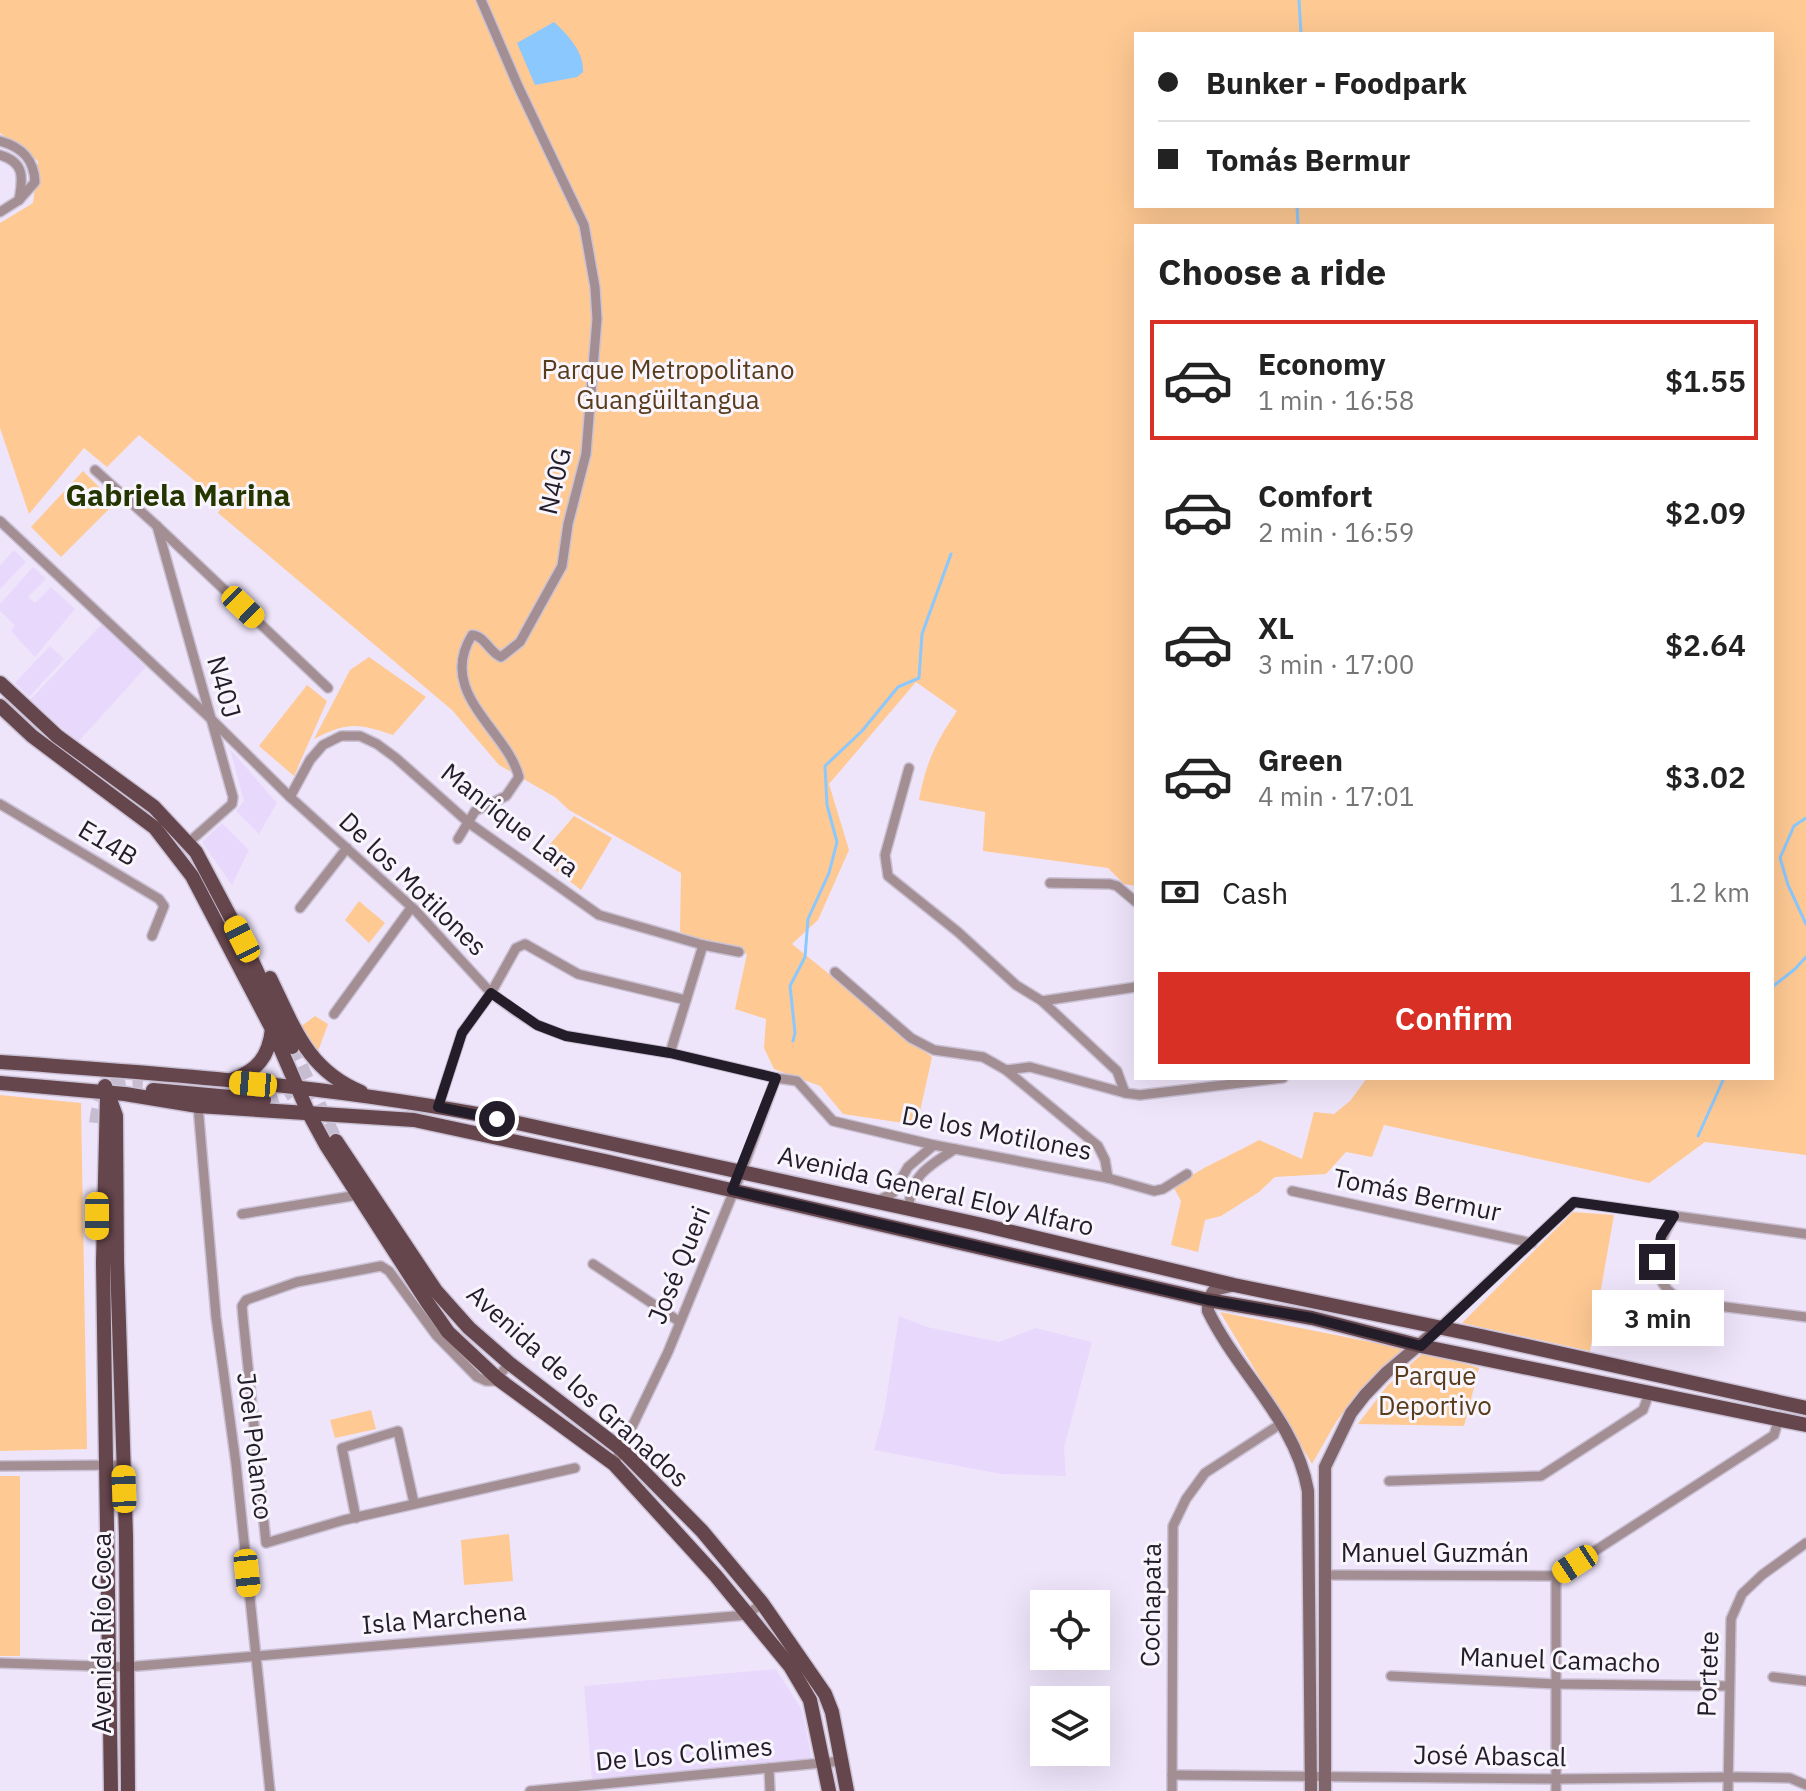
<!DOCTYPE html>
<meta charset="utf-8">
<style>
:root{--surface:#fff;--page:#f6f6f6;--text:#222;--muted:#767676;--line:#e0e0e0;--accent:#d93025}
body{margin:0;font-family:"IBM Plex Sans",sans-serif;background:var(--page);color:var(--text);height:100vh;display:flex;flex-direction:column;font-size:30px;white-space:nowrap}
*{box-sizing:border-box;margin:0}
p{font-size:26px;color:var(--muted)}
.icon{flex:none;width:44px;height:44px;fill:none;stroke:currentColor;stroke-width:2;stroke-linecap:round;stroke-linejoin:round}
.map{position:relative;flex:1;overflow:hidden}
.panel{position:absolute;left:1134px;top:224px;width:640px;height:856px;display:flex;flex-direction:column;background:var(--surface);border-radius:0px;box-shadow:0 8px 32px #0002}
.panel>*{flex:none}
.top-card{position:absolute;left:1134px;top:32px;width:640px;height:176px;border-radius:0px;box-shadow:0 8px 32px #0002;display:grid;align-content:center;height:176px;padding:0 24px;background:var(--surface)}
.tools{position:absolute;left:1030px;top:1590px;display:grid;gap:16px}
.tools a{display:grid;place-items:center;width:80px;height:80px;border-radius:0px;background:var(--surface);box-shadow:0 8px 32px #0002;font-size:40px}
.end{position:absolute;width:36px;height:36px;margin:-18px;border:10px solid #231d2a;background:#fff;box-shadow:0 0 0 4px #fff}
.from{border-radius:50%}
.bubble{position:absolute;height:56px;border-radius:0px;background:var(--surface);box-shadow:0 8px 32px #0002;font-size:26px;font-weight:600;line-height:56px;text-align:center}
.car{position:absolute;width:24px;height:48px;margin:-24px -12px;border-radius:10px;box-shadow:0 0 6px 2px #0007;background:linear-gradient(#f5c518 24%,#345 0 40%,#f5c518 0 76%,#345 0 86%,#f5c518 0)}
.top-card b{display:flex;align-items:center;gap:28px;height:76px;font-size:30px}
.top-card b+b{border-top:2px solid var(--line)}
.top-card i{width:20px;height:20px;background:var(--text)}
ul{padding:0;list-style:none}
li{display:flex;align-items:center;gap:24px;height:120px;margin:0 16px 12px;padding:0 8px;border:4px solid transparent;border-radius:0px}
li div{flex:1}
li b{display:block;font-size:30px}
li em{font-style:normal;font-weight:600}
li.active{border-color:var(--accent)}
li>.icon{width:72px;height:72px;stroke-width:1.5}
h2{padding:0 24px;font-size:36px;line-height:96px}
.pay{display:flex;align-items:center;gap:20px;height:88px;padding:0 24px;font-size:30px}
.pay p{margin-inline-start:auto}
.button{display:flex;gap:16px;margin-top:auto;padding:16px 24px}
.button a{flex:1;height:92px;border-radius:0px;background:var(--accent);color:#fff;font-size:32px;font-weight:600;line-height:92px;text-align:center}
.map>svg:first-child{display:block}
.built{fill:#e8d9fc}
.green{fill:#fec993;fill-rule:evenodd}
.water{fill:#8ac8fe}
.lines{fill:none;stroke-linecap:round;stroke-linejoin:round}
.stream{stroke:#8ac8fe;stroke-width:3}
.primary-tunnel{stroke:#c6bdd1;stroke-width:14;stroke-dasharray:14 7;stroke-linecap:butt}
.minor-casing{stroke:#cac1d5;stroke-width:12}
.secondary-casing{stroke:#cac1d5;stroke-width:15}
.primary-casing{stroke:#cac1d5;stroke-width:17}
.minor{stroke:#a38f93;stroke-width:9}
.secondary{stroke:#80656a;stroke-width:12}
.primary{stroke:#66464d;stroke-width:14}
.route{stroke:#231d2a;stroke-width:10}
.labels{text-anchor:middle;stroke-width:6;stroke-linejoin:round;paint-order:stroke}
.park-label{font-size:26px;fill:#593c1c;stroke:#f8f5fd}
.street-label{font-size:26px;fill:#231d2a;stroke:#f8f5fd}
.quarter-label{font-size:30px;font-weight:bold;fill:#243500;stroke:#f8f5fd}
</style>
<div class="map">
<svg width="1806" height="1791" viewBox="0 0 1806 1791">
<rect width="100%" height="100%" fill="#efe5fb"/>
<g class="built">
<polygon points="14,550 26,562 0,589 0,566"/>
<polygon points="33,567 46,579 28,597 35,603 51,587 75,609 35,657 11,631 15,625 0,611 0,604"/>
<polygon points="102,624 146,667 78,742 30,700"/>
<polygon points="50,646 64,659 29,697 15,683"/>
<polygon points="230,749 277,803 259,834 236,811 244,801"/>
<polygon points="222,823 249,850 232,885 202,842"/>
<polygon points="899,1316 927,1327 999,1342 1036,1328 1092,1342 1064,1448 1066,1476 1001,1474 874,1450 884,1413"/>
<polygon points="776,1669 802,1710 812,1760 592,1780 584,1686"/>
</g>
<g class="green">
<path d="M0,0H1806V1155L1705,1142L1649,1183L1384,1125L1372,1157L1346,1152L1326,1174L1275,1177L1259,1192L1221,1216L1205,1220L1198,1252L1171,1245L1181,1201L1174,1188C1199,1167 1231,1156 1259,1140L1302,1159L1314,1112L1334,1114L1350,1101L1367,1078H1772V226H1136V886L1124,884L1108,868L983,851L985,812L919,800C926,762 936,742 957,711L916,682L829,784L849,850L818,920L792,944L932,1057L917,1125L843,1114L820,1086L774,1069L764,1048L766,1019L735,1009L747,954L680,932L681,873L569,810L555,797L499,765L452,710L218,513L223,504L139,435L107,467L84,448L29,514L0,428V223L33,203L38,161L0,133ZM1136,34H1772V206H1136Z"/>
<polygon points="83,471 115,503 61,557 31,527"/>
<path d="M369,657L426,697L393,735C356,723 348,722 314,739L350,670Z"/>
<polygon points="307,685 327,701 294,776 259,746"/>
<polygon points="574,816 612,838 581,890 539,857"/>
<polygon points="359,901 385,923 369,943 345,920"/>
<polygon points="315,1016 328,1024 317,1054 300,1027"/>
<polygon points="0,1095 81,1103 87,1449 0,1451"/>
<polygon points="1573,1212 1614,1215 1590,1351 1462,1323"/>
<polygon points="1220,1312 1406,1349 1357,1393 1336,1422 1312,1464"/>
<polygon points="1425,1351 1479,1368 1464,1426 1358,1424 1387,1386"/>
<polygon points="371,1410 376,1429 335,1438 330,1420"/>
<rect x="0" y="1476" width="20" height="180"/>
<polygon points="509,1534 513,1581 464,1585 461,1540"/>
</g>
<path class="water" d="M554,22C568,35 584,52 583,72L577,77L535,85L517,43Z"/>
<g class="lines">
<g class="stream">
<polyline points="1299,0 1301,34"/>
<polyline points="1297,206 1298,226"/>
<polyline points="1806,818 1794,826 1780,858 1788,885 1806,924"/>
<polyline points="1772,987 1795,969 1806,957"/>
<polyline points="793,1041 795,1033 790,986 805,957 808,919 829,873 837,842 827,805 825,766 862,731 898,687 919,678 922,634 951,554"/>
<polyline points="1698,1136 1724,1078"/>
</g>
<g class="primary-tunnel">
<polyline points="292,1047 336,1141"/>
<path d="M264,1100C279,1099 289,1095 295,1081"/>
<path d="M96,1123C100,1090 109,1079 143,1081"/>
</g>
<g class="minor-casing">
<g id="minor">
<path d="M0,141C22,147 34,159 35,182L19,200L0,212"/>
<path d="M0,155C25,162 23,178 19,200"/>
<polyline points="95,470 157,526 328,688"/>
<polyline points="0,521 210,718 290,797 415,910 491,993 514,1010 537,1025 566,1036 670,1053 776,1078 797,1081 833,1121 934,1145 1108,1178 1154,1191 1163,1189 1187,1174"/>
<polyline points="157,526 233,797 232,804 188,843"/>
<polyline points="909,768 885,855 888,876 958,932 1016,985 1042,1001 1117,1071 1125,1093"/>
<polyline points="290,797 310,760 323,745 341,736 360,736 377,744 396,758 469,823 599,915 703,945 739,952"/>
<polyline points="0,804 159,899 164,906 152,936"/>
<path d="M458,839L475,811L506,796L519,777C507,730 436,693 472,635C485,636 489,652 501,657L520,642L562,566L568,524L586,454L597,319L595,287L584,225L518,86L481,0"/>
<polyline points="1050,883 1110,884 1117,886 1136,902"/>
<polyline points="300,908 347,848"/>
<polyline points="835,972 911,1038 934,1050 983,1057 1006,1070 1098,1146 1105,1160 1108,1178"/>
<polyline points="1042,1001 1136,987"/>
<polyline points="334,1014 411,908"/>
<polyline points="670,1053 703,945"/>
<polyline points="1006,1070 1030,1067 1125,1093 1140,1095 1283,1078"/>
<polyline points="198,1106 216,1317 236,1464 270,1791"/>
<polyline points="438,1107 462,1033 491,993 516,948 525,944 578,974 686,1000"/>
<polyline points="1292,1191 1532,1243"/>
<polyline points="875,1202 893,1193 908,1167 934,1145"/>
<path d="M909,1209C909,1176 930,1165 955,1149"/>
<polyline points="242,1214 358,1195"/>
<path d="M1674,1216C1655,1247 1645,1284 1686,1302L1806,1317"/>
<polyline points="593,1264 680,1322"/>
<polyline points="1438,1329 1574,1202 1806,1234"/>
<polyline points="509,1363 495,1381 486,1381 477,1377 436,1335 389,1271 381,1266 297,1282 246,1300 242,1306 243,1318 266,1543 344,1520 575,1468"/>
<polyline points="614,1464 668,1352 742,1171 776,1078"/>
<polyline points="0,1466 123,1465"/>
<polyline points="1389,1481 1541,1476 1643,1410 1650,1391"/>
<polyline points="356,1518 342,1448 398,1431 414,1503"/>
<polyline points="1325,1575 1556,1576 1774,1435 1779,1418"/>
<polyline points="0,1663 126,1667 747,1615 762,1603"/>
<polyline points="1391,1676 1556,1684 1729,1686"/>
<polyline points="1773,1677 1806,1681"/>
<polyline points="769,1768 770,1791"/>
<polyline points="1172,1775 1556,1779 1737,1777 1790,1778 1806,1785"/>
<polyline points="530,1791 842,1761"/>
<polyline points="1172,1791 1173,1526 1186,1499 1205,1473 1282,1423"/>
<polyline points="1556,1791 1556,1576"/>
<polyline points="1728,1791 1731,1619 1742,1594 1762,1575 1806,1543"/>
</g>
</g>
<g class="secondary-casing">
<g id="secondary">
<path d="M1231,1286L1214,1290L1208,1300V1311C1238,1373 1296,1421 1308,1491L1311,1791"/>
<polyline points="1325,1791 1325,1467 1351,1413 1365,1395 1387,1372 1438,1329"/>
</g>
</g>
<g class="primary-casing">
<g id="primary">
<polyline points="0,683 57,736 154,807 196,852 242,939 292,1047"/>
<polyline points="0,706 32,736 155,828 192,876 272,1029 308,1112 326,1145 427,1302 448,1332 498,1379 614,1464 716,1576 790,1666 810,1700 829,1791"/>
<path d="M270,978C294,1027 307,1070 361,1092"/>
<path d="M0,1062C159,1073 320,1085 477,1114L978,1224L1234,1285L1481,1336L1806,1408"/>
<path d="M231,1080C257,1071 269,1057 272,1029"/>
<polyline points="0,1083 125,1094 198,1106 414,1120 605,1161 1208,1300 1312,1318 1421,1346 1806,1425"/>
<polyline points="105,1086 116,1116 117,1262 126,1536 128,1791"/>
<polyline points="153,1090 264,1100"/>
<polyline points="107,1097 103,1262 111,1791"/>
<polyline points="336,1141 436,1291 469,1328 509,1363 622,1450 702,1531 762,1603 825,1694 832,1712 847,1791"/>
</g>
</g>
<use href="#minor" class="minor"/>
<use href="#secondary" class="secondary"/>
<use href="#primary" class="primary"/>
</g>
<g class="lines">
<polyline class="route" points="497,1119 438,1107 462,1033 491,993 537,1025 566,1036 670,1053 776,1078 732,1190 1208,1300 1312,1318 1421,1346 1574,1202 1674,1216 1661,1236 1657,1262"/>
</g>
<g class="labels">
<g class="park-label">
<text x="668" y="379">Parque Metropolitano<tspan x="668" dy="30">Guangüiltangua</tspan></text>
<text x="1435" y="1385">Parque<tspan x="1435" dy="30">Deportivo</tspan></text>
</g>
<g class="street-label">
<text transform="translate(555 481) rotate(-77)" y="9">N40G</text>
<text transform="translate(224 687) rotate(74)" y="9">N40J</text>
<text transform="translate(510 820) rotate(38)" y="9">Manrique Lara</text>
<text transform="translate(108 843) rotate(31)" y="9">E14B</text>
<text transform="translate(413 884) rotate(44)" y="9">De los Motilones</text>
<text transform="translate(997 1133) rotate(11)" y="9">De los Motilones</text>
<text transform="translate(936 1191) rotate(13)" y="9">Avenida General Eloy Alfaro</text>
<text transform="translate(1417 1195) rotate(12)" y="9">Tomás Bermur</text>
<text transform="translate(679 1265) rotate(-68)" y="9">José Queri</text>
<text transform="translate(578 1386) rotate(42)" y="9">Avenida de los Granados</text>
<text transform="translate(255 1446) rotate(83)" y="9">Joel Polanco</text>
<text x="1435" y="1562">Manuel Guzmán</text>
<text transform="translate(1151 1605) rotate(-89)" y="9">Cochapata</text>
<text transform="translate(444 1618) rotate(-5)" y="9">Isla Marchena</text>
<text transform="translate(102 1633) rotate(-90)" y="9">Avenida Río Coca</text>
<text transform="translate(1560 1660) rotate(2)" y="9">Manuel Camacho</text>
<text transform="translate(1708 1674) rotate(-88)" y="9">Portete</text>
<text transform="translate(684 1754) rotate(-5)" y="9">De Los Colimes</text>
<text transform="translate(1490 1756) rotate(1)" y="9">José Abascal</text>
</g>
<g class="quarter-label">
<text x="178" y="506">Gabriela Marina</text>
</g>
</g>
</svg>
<div class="tools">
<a><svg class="icon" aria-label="locate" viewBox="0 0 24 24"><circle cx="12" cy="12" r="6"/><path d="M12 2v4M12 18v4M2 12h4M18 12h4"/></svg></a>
<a><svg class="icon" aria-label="layers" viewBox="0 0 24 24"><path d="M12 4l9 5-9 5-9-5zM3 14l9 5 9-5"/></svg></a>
</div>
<i class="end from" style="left:497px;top:1119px"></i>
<i class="end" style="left:1657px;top:1262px"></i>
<div class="bubble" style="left:1592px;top:1290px;width:132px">3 min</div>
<i class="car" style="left:243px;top:607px;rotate:134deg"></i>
<i class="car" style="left:242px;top:939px;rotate:333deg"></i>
<i class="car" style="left:253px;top:1084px;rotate:275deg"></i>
<i class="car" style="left:97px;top:1216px;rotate:180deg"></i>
<i class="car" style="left:124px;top:1489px;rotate:358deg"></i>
<i class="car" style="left:1575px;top:1564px;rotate:237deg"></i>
<i class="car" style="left:247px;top:1573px;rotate:174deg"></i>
<div class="top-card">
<b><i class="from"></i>Bunker - Foodpark</b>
<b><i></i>Tomás Bermur</b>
</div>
<section class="panel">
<h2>Choose a ride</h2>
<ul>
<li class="active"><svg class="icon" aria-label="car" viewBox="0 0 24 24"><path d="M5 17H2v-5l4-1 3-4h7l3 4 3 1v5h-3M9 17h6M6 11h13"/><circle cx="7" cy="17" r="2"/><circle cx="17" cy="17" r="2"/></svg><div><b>Economy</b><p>1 min · 16:58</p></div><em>$1.55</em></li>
<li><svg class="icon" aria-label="car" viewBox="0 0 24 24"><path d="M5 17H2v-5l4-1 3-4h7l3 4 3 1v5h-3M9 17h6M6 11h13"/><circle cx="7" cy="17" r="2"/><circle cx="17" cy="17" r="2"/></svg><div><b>Comfort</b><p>2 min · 16:59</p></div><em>$2.09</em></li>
<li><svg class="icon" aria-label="car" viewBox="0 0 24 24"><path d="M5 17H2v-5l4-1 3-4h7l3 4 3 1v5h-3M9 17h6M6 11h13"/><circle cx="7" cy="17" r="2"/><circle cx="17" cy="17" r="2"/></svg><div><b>XL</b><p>3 min · 17:00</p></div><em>$2.64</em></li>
<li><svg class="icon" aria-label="car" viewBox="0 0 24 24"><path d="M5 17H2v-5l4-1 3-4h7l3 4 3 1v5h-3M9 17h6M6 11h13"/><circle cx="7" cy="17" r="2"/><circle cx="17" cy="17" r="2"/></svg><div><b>Green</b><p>4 min · 17:01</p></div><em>$3.02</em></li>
</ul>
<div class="pay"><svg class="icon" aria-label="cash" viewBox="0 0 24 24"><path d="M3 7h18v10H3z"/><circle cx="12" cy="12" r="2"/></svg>Cash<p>1.2 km</p></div>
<div class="button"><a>Confirm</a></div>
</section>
</div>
